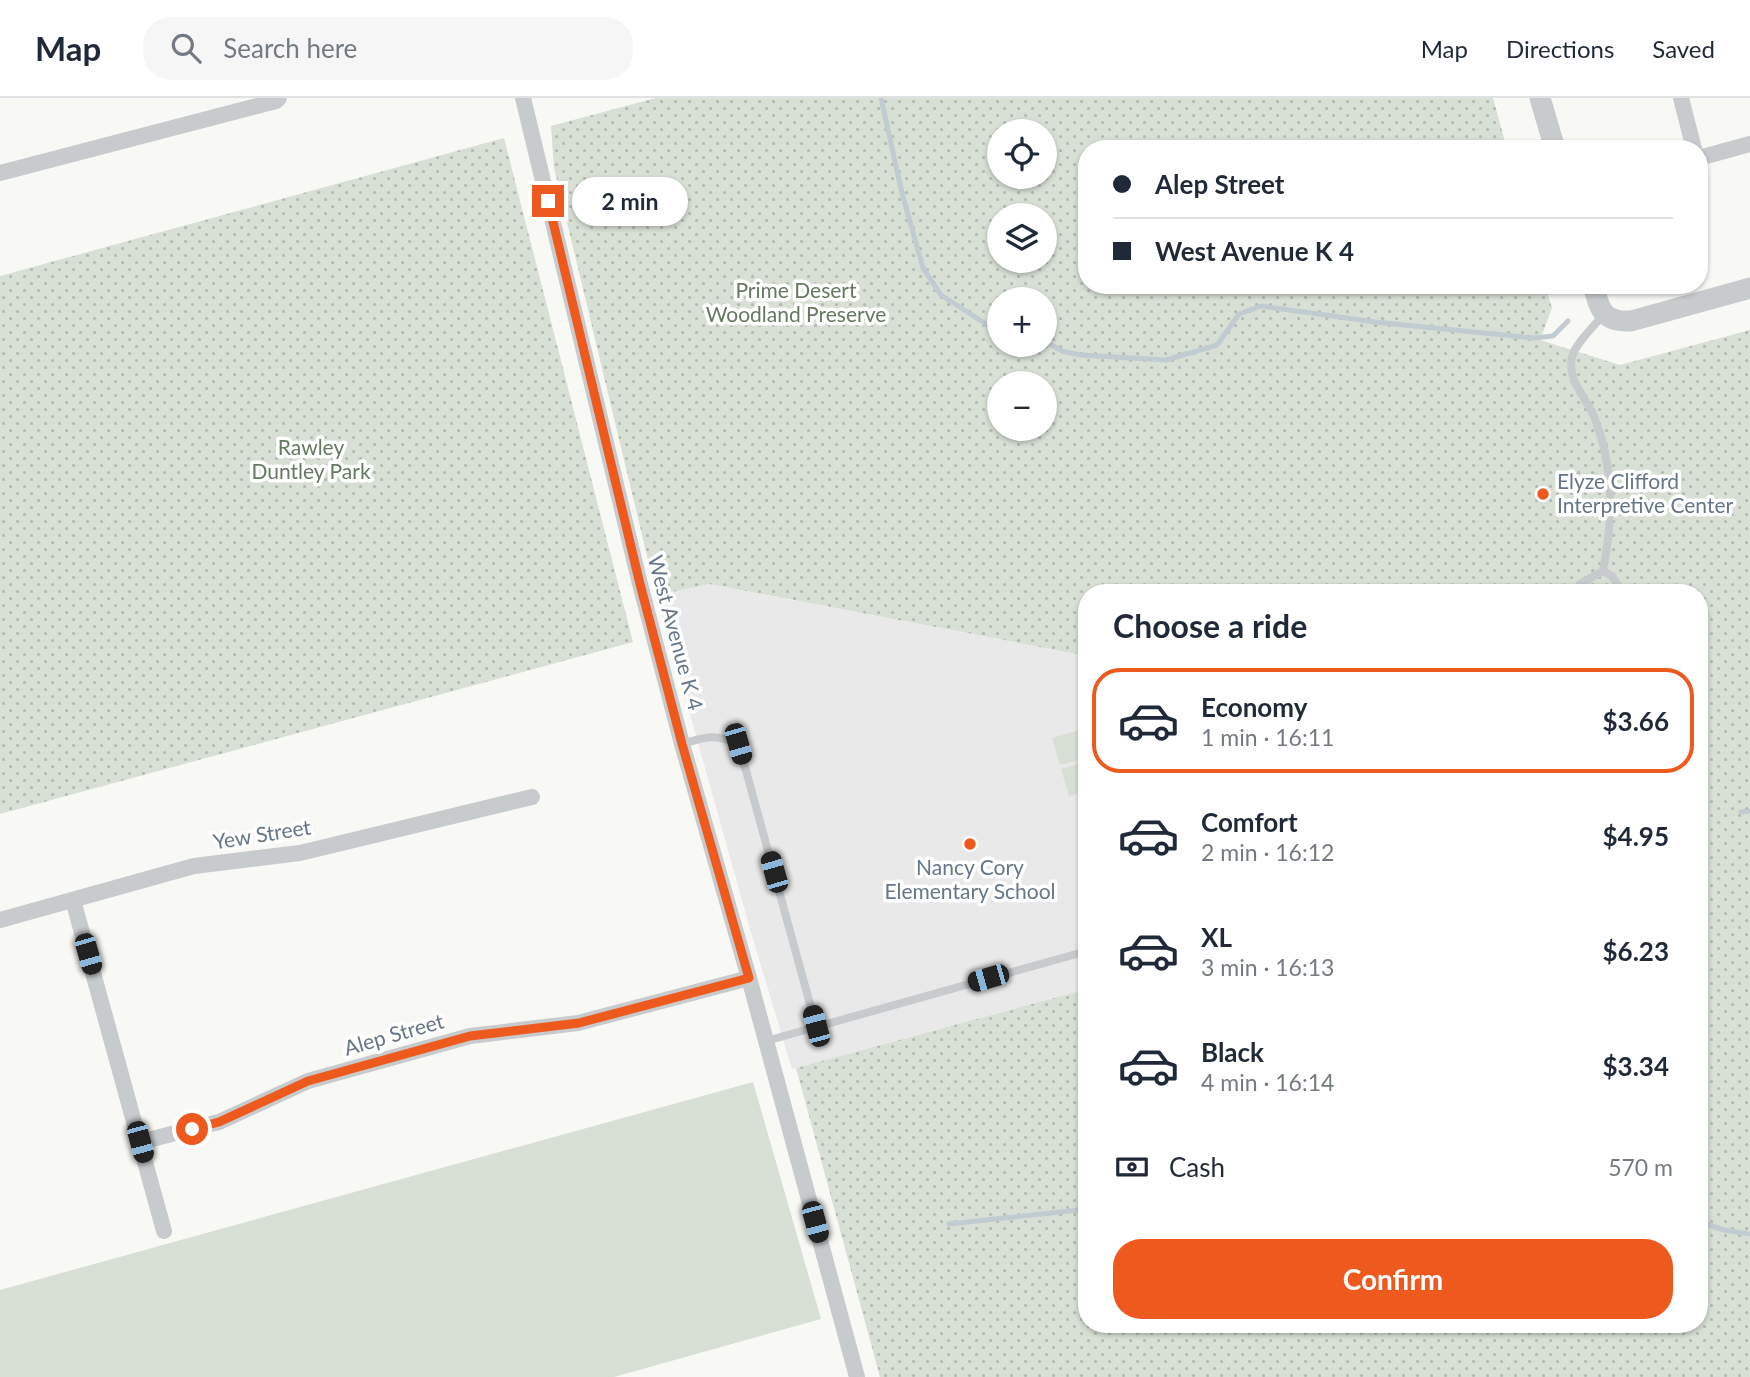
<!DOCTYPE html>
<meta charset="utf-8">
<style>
:root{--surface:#fff;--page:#f6f6f7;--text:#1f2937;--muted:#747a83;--line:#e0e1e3;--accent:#ee5a1e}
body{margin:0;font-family:Lato,sans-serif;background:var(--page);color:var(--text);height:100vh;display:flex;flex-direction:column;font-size:26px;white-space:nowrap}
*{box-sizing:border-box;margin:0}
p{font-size:23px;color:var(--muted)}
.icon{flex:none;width:38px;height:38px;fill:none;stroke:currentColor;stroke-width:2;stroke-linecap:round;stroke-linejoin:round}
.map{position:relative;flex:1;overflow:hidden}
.panel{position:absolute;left:1078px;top:486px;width:630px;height:749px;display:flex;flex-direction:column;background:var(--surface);border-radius:28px;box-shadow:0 2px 5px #0004}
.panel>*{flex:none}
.top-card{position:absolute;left:1078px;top:42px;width:630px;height:154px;border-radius:28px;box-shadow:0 2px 5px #0004;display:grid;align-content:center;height:154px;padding:0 35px;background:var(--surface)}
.tools{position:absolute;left:987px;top:21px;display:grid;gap:14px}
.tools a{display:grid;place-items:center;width:70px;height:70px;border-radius:50%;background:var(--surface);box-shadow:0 2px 5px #0004;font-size:35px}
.end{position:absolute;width:32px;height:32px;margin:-16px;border:9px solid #ee5a1e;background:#fff;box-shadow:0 0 0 4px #fff}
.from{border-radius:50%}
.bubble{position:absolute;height:49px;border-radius:24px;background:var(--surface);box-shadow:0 2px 5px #0004;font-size:23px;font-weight:700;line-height:49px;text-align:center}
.car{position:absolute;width:21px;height:42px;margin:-21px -10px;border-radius:9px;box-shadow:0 0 5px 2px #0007;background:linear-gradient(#222 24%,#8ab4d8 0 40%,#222 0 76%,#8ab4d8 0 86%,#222 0)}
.top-card b{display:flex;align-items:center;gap:24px;height:66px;font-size:26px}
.top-card b+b{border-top:2px solid var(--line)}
.top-card i{width:18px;height:18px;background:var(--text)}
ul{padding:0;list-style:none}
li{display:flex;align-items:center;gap:21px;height:105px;margin:0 14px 10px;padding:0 21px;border:4px solid transparent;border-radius:28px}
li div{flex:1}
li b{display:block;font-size:26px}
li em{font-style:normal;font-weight:700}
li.active{border-color:var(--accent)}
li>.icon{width:63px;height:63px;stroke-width:1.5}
h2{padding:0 35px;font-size:32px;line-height:84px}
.pay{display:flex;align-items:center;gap:18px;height:77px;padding:0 35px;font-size:26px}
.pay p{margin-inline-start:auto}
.cta{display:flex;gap:14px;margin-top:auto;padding:14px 35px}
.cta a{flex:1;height:80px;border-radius:28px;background:var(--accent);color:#fff;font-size:28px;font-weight:700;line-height:80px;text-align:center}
header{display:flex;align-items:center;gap:42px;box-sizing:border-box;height:98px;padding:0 35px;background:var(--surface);border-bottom:2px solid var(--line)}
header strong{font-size:33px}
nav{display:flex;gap:38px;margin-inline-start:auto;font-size:24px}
.search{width:490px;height:63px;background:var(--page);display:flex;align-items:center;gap:18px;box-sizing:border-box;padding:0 24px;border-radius:28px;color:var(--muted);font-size:26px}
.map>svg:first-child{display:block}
.built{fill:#e8e9e8}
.grass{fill:#d8e0d5}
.park{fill:url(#park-dots);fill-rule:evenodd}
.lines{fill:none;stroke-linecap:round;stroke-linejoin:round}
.stream{stroke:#c1ccd2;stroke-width:5}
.service{stroke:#c7cbce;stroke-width:8}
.minor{stroke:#c7cbce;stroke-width:16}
.tertiary{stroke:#c7cbce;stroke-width:21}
.route{stroke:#ee5a1e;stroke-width:9}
.poi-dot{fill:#ee5a1e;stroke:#fff;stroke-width:2.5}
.labels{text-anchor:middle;stroke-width:7;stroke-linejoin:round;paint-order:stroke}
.park-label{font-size:21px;fill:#647960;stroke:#fff}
.poi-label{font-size:21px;fill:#657688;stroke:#fff;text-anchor:start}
.street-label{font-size:21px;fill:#657688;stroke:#fff}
</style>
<header>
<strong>Map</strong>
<div class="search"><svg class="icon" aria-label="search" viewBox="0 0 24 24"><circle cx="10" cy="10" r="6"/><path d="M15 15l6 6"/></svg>Search here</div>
<nav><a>Map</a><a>Directions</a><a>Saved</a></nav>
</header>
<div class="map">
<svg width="1750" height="1279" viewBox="0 0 1750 1279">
<defs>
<pattern id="park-dots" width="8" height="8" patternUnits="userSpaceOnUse" patternTransform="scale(1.75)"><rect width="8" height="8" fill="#d8e0d5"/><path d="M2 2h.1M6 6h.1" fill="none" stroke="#b3bab3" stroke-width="1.8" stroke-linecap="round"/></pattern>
</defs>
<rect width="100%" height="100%" fill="#f8f8f4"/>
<polygon class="built" points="708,486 1087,558 1087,891 792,971 750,831 654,487 667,495"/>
<g class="grass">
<polygon points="1087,630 1087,660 1060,667 1052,640"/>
<polygon points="1087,663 1087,693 1069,698 1061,671"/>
<polygon points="753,984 821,1221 614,1279 0,1279 0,1192"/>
</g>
<g class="park">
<path d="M656,0H1493L1507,51H1087V187H1545L1552,210L1540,242L1620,267L1750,232V1279H880L796,970L1087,891V1227H1699V495H1087V558L709,486L667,495L654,487L554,70L551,28ZM999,33H1045V79H999ZM999,117H1045V163H999ZM999,201H1045V247H999ZM999,285H1045V331H999Z"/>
<polygon points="504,40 633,544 0,716 0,178"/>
</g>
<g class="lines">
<g class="stream">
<polyline points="881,0 902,95 923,170 941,197 986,226 999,227"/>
<polyline points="1045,243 1062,253 1080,257 1166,262 1217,247 1239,216 1261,208 1375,224 1534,240 1553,238 1568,223"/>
<polyline points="1741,714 1750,713"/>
<polyline points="1699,1124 1724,1132 1750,1136"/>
<polyline points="949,1126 1087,1111"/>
</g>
<g class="service">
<path d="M1603,473C1611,433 1613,389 1604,350C1601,338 1597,325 1592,314C1583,297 1567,280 1572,259C1575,246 1595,227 1604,216"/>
<polyline points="1603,473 1612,478 1623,495"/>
<polyline points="1575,495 1580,486 1603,473"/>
<path d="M682,646C706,639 715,635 739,647L816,928"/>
<polyline points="766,943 1087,853"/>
</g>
<g class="minor">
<polyline points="523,0 640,486 682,646 749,880 857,1279"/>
<polyline points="1681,0 1694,51"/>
<polyline points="1699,60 1750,46"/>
<polyline points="0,75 276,3 279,0"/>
<polyline points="73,802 164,1133"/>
<polyline points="0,822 194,768 300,755 532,699"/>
<polyline points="140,1044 219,1024 308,983 470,938 578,925 749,880"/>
</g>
<g class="tertiary">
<polyline points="1540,0 1555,51"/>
<path d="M1593,187C1600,212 1602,224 1631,223L1750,190"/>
</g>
</g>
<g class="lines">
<polyline class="route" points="192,1031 219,1024 308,983 470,938 579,925 749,880 682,646 640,486 548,103"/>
</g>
<g class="poi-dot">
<circle cx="1543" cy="396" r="7"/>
<circle cx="970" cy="746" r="7"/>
</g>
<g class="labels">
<g class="park-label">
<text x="796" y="200">Prime Desert<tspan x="796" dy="24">Woodland Preserve</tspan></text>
<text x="311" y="357">Rawley<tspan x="311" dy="24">Duntley Park</tspan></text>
</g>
<g class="poi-label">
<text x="1557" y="391">Elyze Clifford<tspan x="1557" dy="24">Interpretive Center</tspan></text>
<text x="970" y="777" text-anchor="middle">Nancy Cory<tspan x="970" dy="24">Elementary School</tspan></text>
</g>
<g class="street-label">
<text transform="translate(675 535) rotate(75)" y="7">West Avenue K 4</text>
<text transform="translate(262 737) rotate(-9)" y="7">Yew Street</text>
<text transform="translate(394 937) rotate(-16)" y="7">Alep Street</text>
</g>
</g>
</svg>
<div class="tools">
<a><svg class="icon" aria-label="locate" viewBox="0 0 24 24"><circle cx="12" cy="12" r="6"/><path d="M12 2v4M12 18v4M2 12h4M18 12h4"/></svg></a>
<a><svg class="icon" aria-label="layers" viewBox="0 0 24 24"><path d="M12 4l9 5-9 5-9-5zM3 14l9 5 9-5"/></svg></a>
<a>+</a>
<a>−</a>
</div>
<i class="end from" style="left:192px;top:1031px"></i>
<i class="end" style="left:548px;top:103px"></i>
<div class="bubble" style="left:572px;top:79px;width:116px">2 min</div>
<i class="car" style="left:738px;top:646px;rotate:164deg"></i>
<i class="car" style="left:774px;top:774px;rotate:344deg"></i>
<i class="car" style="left:88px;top:856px;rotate:164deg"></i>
<i class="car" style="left:988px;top:880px;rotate:254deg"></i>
<i class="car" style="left:816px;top:928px;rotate:345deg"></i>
<i class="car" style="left:140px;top:1044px;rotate:165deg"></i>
<i class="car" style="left:815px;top:1124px;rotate:165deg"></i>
<div class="top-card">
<b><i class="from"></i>Alep Street</b>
<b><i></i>West Avenue K 4</b>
</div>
<section class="panel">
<h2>Choose a ride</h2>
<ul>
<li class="active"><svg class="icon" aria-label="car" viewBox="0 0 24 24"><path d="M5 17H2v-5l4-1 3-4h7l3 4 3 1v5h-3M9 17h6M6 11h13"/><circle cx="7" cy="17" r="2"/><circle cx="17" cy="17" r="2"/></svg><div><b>Economy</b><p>1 min · 16:11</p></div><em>$3.66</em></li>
<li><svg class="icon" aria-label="car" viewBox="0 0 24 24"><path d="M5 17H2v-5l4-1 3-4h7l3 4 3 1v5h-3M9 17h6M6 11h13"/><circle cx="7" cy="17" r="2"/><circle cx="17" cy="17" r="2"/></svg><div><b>Comfort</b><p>2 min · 16:12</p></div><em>$4.95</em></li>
<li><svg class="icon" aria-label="car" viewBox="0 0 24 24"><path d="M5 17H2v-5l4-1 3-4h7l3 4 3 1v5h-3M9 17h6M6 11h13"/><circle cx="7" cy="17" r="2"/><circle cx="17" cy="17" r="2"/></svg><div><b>XL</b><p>3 min · 16:13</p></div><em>$6.23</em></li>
<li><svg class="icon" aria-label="car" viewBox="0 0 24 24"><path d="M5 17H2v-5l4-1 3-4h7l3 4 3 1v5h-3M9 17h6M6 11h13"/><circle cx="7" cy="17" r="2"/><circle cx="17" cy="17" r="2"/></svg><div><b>Black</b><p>4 min · 16:14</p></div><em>$3.34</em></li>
</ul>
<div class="pay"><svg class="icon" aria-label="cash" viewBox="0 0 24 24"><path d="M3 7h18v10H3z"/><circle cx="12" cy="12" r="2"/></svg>Cash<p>570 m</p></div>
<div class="cta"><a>Confirm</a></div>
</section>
</div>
